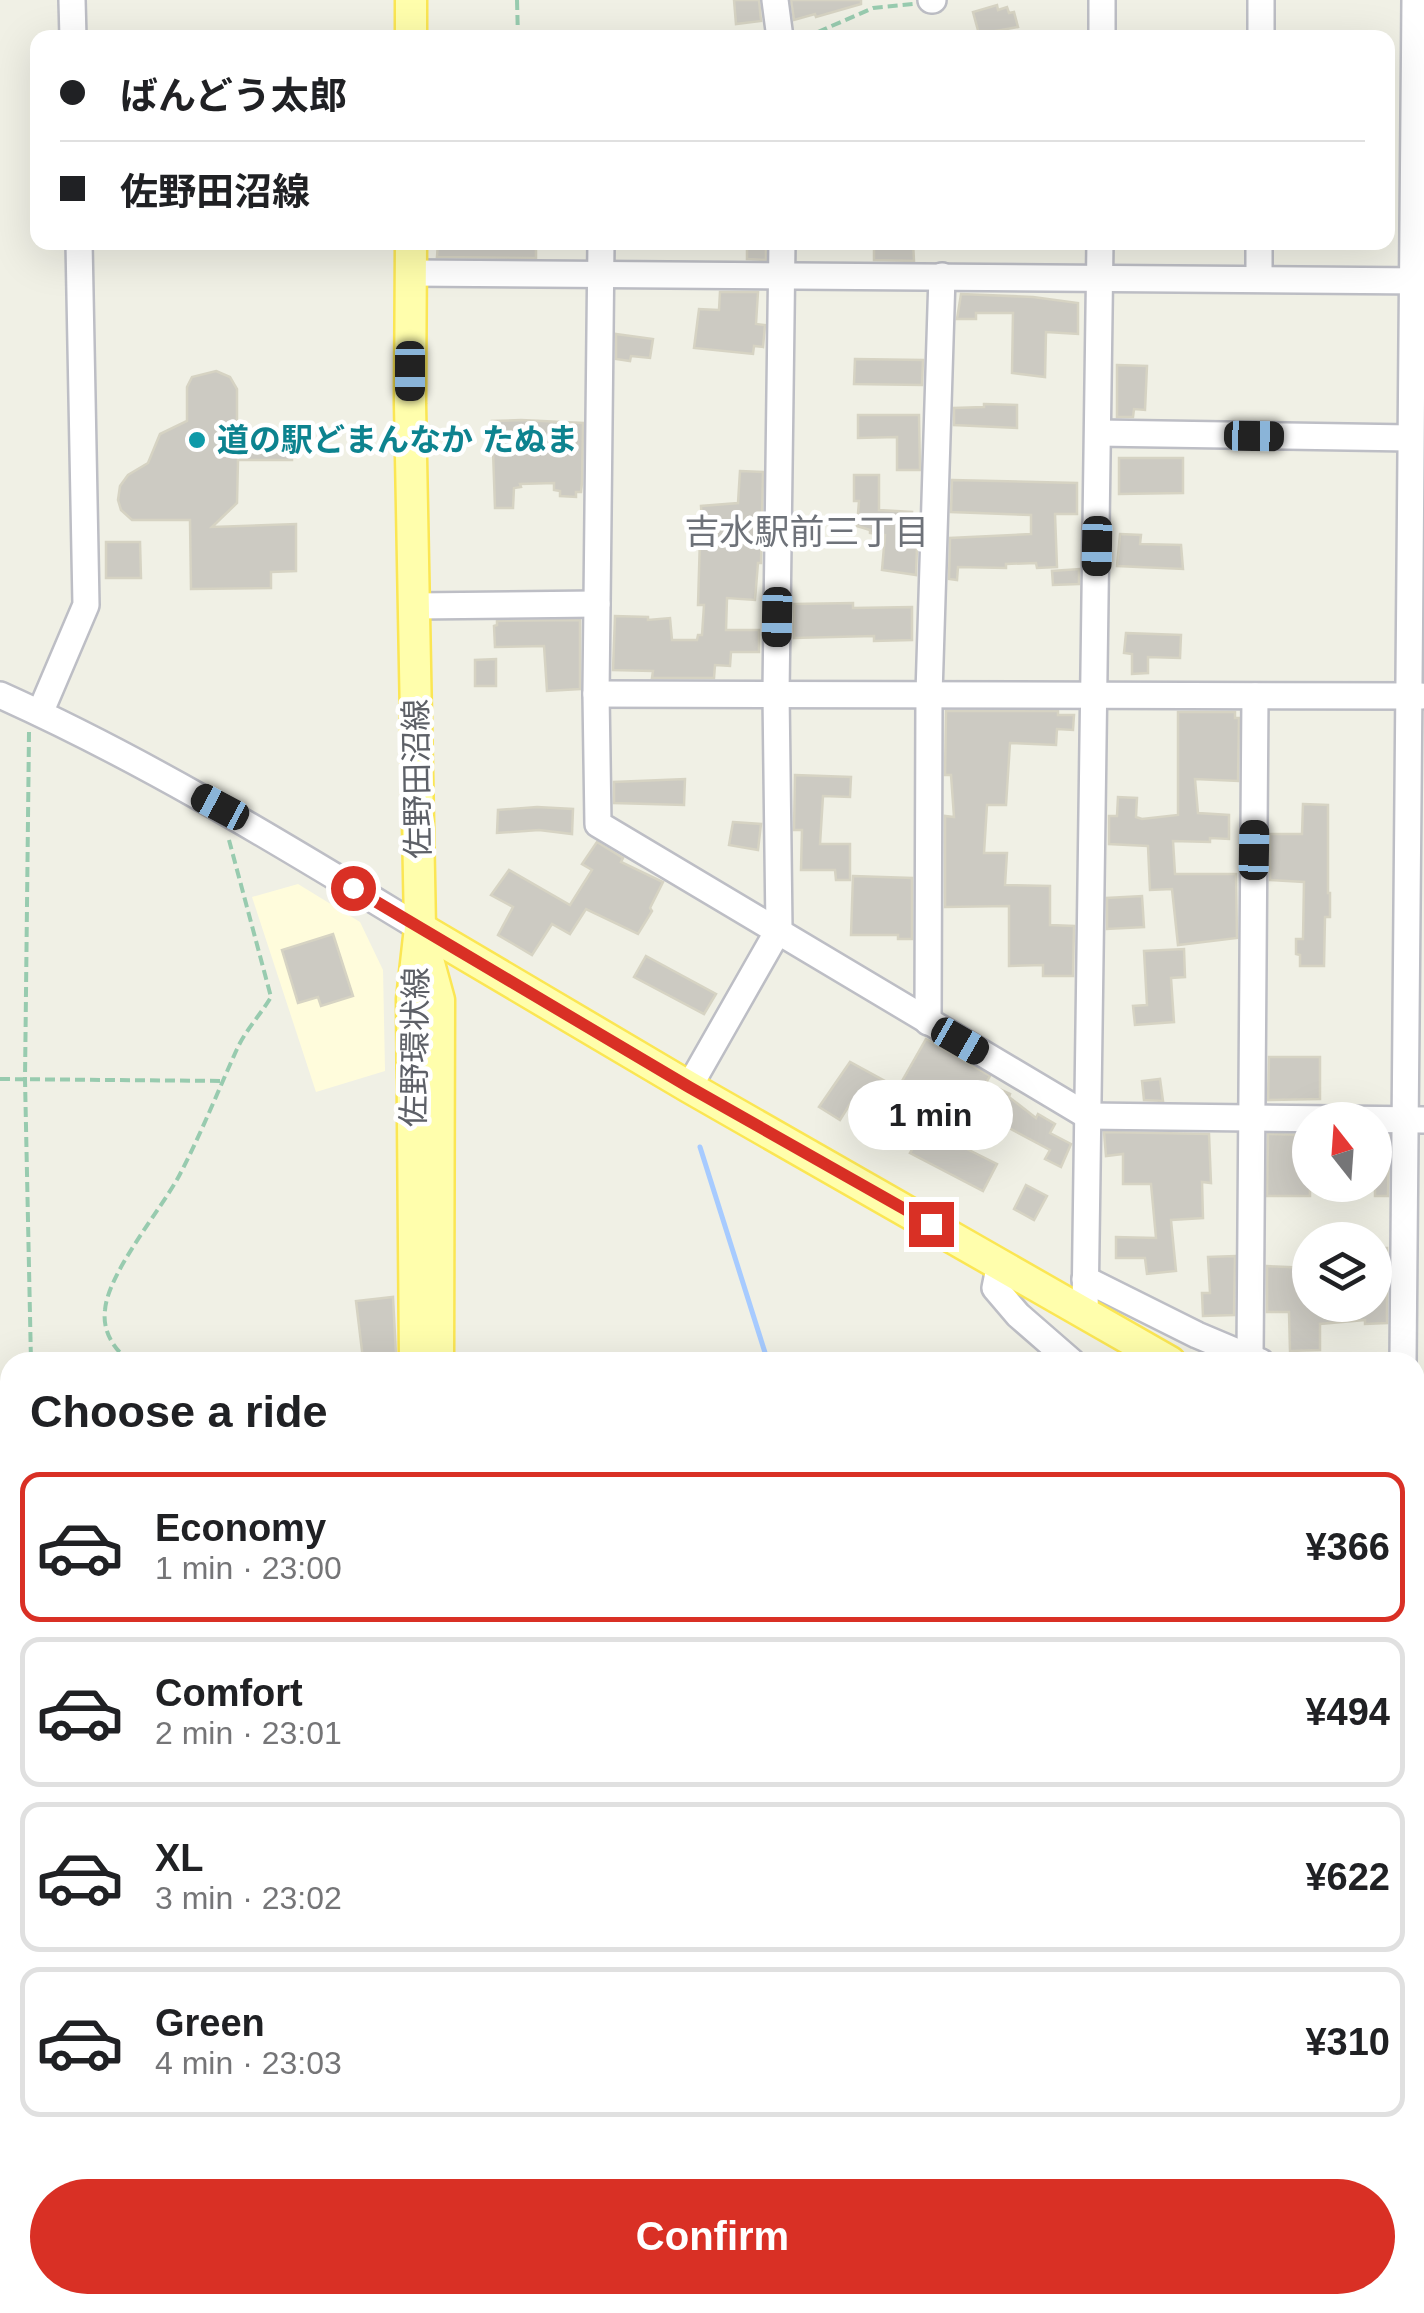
<!DOCTYPE html>
<meta charset="utf-8">
<style>
:root{--surface:#fff;--page:#f2f2f2;--text:#202124;--muted:#757577;--line:#e0e0e0;--accent:#d93025}
body{margin:0;font-family:Arial,"Noto Sans JP",sans-serif;background:var(--page);color:var(--text);height:100vh;display:flex;flex-direction:column;font-size:38px;white-space:nowrap}
*{box-sizing:border-box;margin:0}
p{font-size:32px;color:var(--muted)}
.icon{flex:none;width:55px;height:55px;fill:none;stroke:currentColor;stroke-width:2;stroke-linecap:round;stroke-linejoin:round}
.map{position:relative;flex:1;overflow:hidden}
.drawer{position:absolute;left:0px;top:1352px;width:1425px;height:962px;display:flex;flex-direction:column;background:var(--surface);border-radius:30px 30px 0 0;box-shadow:0 10px 40px #0002}
.drawer>*{flex:none}
.guide{position:absolute;left:30px;top:30px;width:1365px;height:220px;border-radius:20px;box-shadow:0 10px 40px #0002;display:grid;align-content:center;height:220px;padding:0 30px;background:var(--surface)}
.needle{width:65px;rotate:343deg}
.fabs{position:absolute;left:1292px;top:1102px;display:grid;gap:20px}
.fabs a{display:grid;place-items:center;width:100px;height:100px;border-radius:50%;background:var(--surface);box-shadow:0 10px 40px #0002;font-size:50px}
.end{position:absolute;width:45px;height:45px;margin:-22px;border:12px solid #d93025;background:#fff;box-shadow:0 0 0 5px #fff}
.from{border-radius:50%}
.bubble{position:absolute;height:70px;border-radius:35px;background:var(--surface);box-shadow:0 10px 40px #0002;font-size:32px;font-weight:700;line-height:70px;text-align:center}
.car{position:absolute;width:30px;height:60px;margin:-30px -15px;border-radius:12px;box-shadow:0 0 8px 2px #0007;background:linear-gradient(#222 24%,#8ab4d8 0 40%,#222 0 76%,#8ab4d8 0 86%,#222 0)}
.guide b{display:flex;align-items:center;gap:35px;height:95px;font-size:38px}
.guide b+b{border-top:2px solid var(--line)}
.guide i{width:25px;height:25px;background:var(--text)}
ul{padding:0;list-style:none}
li{display:flex;align-items:center;gap:30px;height:150px;margin:0 20px 15px;padding:0 10px;border:5px solid var(--line);border-radius:20px}
li div{flex:1}
li b{display:block;font-size:38px}
li em{font-style:normal;font-weight:700}
li.selected{border-color:var(--accent)}
li>.icon{width:90px;height:90px;stroke-width:1.5}
h2{padding:0 30px;font-size:45px;line-height:120px}
.action{display:flex;gap:20px;margin-top:auto;padding:20px 30px}
.action a{flex:1;height:115px;border-radius:60px;background:var(--accent);color:#fff;font-size:40px;font-weight:700;line-height:115px;text-align:center}
.map>svg:first-child{display:block}
.commercial{fill:#fffcdc}
.lines{fill:none;stroke-linecap:round;stroke-linejoin:round}
.stream{stroke:#a7cbff;stroke-width:5}
.building{fill:#cccac2;stroke:#d6d3c3;stroke-width:2.5}
.minor-casing{stroke:#bdbec5;stroke-width:30}
.major-casing{stroke:#fbe653;stroke-width:35}
.path{stroke:#98cbaf;stroke-width:4;stroke-dasharray:10 5;stroke-linecap:butt}
.minor{stroke:#fff;stroke-width:25}
.major{stroke:#fffeac;stroke-width:30}
.route{stroke:#d93025;stroke-width:12}
.culture-dot{fill:#0f9aa8;stroke:#fff;stroke-width:4}
.labels{text-anchor:middle;stroke-width:9;stroke-linejoin:round;paint-order:stroke}
.culture-label{font-size:32px;font-weight:bold;fill:#0d838f;stroke:#fff;text-anchor:start}
.street-label{font-size:32px;fill:#5d6067;stroke:#fff}
.neighbourhood-label{font-size:35px;fill:#6e7279;stroke:#fff}
</style>
<div class="map">
<svg width="1424" height="2313" viewBox="0 0 1424 2313">
<rect width="100%" height="100%" fill="#f0f0e5"/>
<polygon class="commercial" points="298,884 360,922 383,970 385,1071 316,1092 252,897"/>
<g class="lines">
<g class="stream">
<polyline points="700,1147 768,1362"/>
<polyline points="1067,2305 1069,2313"/>
</g>
</g>
<g class="building">
<polygon points="734,0 759,0 761,21 736,24"/>
<polygon points="791,0 861,0 861,4 816,17 815,14 794,20"/>
<polygon points="997,5 998,10 1007,7 1009,13 1014,12 1018,27 979,34 973,12"/>
<polygon points="438,242 536,242 536,258 437,257"/>
<polygon points="747,242 766,242 766,260 747,259"/>
<polygon points="874,242 913,242 914,261 874,260"/>
<polygon points="720,292 758,292 756,324 765,325 763,347 754,346 753,354 694,348 699,309 719,310"/>
<polygon points="961,294 1033,297 1078,303 1078,334 1046,332 1045,377 1012,373 1013,313 976,313 976,319 957,319"/>
<polygon points="616,334 653,339 650,358 631,356 630,361 616,359"/>
<polygon points="855,359 923,360 922,385 854,384"/>
<polygon points="1117,365 1147,366 1145,410 1134,409 1133,417 1117,417"/>
<polygon points="216,371 230,377 237,389 237,438 292,437 292,460 238,460 237,503 212,527 296,524 296,571 271,572 271,588 191,589 190,520 132,520 121,510 118,500 120,486 128,475 148,463 160,434 187,421 187,387 192,377"/>
<polygon points="984,404 1017,405 1017,428 954,425 954,408 984,407"/>
<polygon points="858,415 919,415 920,470 897,470 897,437 858,438"/>
<polygon points="521,420 583,423 582,483 581,492 576,492 576,497 560,496 560,491 554,490 554,483 520,484 521,487 514,488 513,508 495,508 492,421"/>
<polygon points="1119,458 1183,458 1183,493 1119,494"/>
<polygon points="740,471 763,472 761,563 758,563 755,600 727,598 726,630 759,630 759,652 731,652 730,666 715,665 714,678 652,678 653,671 613,670 615,616 648,617 648,620 670,618 672,640 697,640 698,635 702,635 704,605 698,605 700,538 703,538 701,506 738,503"/>
<polygon points="854,475 879,475 879,510 912,512 909,546 917,547 916,575 882,570 885,535 870,533 870,530 857,526 859,501 854,501"/>
<polygon points="952,480 1077,483 1077,514 1055,514 1057,567 1037,568 1036,563 1006,564 1006,568 958,567 957,580 949,579 950,538 1031,534 1031,515 951,512"/>
<polygon points="1120,534 1141,535 1140,544 1181,545 1183,569 1117,566"/>
<polygon points="106,542 140,542 141,578 106,578"/>
<polygon points="1079,569 1079,584 1053,585 1052,571"/>
<polygon points="853,603 853,608 912,607 912,640 874,641 874,636 794,638 794,604"/>
<polygon points="580,620 580,689 547,691 544,646 495,647 494,626 497,625 497,621"/>
<polygon points="1126,633 1181,635 1180,658 1148,657 1148,673 1132,674 1132,654 1124,653"/>
<polygon points="496,659 496,686 475,686 475,660"/>
<polygon points="946,711 1058,711 1058,715 1074,715 1073,730 1057,729 1056,745 1010,743 1006,805 987,805 984,853 1007,853 1005,885 1050,886 1050,925 1074,926 1073,976 1043,976 1043,965 1009,966 1009,906 945,907 945,816 954,817 951,775 945,775"/>
<polygon points="1178,712 1235,712 1235,718 1239,718 1238,781 1195,779 1198,813 1229,815 1229,839 1210,838 1210,842 1173,841 1175,874 1236,874 1237,938 1178,945 1172,889 1150,890 1148,846 1109,844 1109,816 1117,816 1118,797 1137,798 1136,817 1142,819 1178,815"/>
<polygon points="795,775 851,777 850,797 823,796 820,844 850,844 850,880 836,880 835,870 801,870 802,830 794,830"/>
<polygon points="685,779 684,805 614,803 614,782"/>
<polygon points="1303,804 1328,805 1328,893 1330,893 1330,917 1325,917 1324,966 1300,966 1300,955 1296,954 1296,939 1303,939 1304,882 1270,880 1270,834 1302,834"/>
<polygon points="537,807 573,809 572,834 539,830 497,833 498,810"/>
<polygon points="733,822 761,824 758,850 729,845"/>
<polygon points="597,842 623,858 621,862 663,882 650,908 652,911 638,934 586,909 570,934 552,924 532,955 498,935 513,907 491,895 509,870 570,905 592,870 582,864"/>
<polygon points="853,876 912,878 912,939 898,939 898,935 851,935"/>
<polygon points="1142,896 1144,927 1107,929 1107,898"/>
<polygon points="333,934 353,996 321,1006 318,997 298,1003 282,950"/>
<polygon points="1184,949 1185,977 1171,978 1174,1022 1135,1025 1133,1006 1147,1005 1144,951"/>
<polygon points="646,956 716,994 704,1014 634,977"/>
<polygon points="926,1039 990,1076 986,1083 1010,1094 1009,1097 1036,1118 1038,1114 1055,1124 1050,1133 1071,1144 1061,1167 1045,1159 1050,1150 977,1111 959,1145 997,1164 983,1191 910,1153 913,1148 871,1125 874,1119 850,1104 840,1120 819,1107 850,1062 898,1088"/>
<polygon points="1269,1057 1320,1057 1320,1099 1268,1100"/>
<polygon points="1160,1079 1163,1101 1144,1100 1142,1081"/>
<polygon points="1104,1132 1209,1134 1211,1183 1202,1182 1203,1218 1171,1220 1176,1271 1147,1274 1145,1258 1116,1258 1116,1237 1156,1238 1151,1184 1123,1184 1123,1154 1106,1156"/>
<polygon points="1268,1134 1310,1135 1310,1196 1267,1196"/>
<polygon points="1375,1136 1389,1136 1388,1196 1375,1196"/>
<polygon points="1026,1185 1047,1196 1034,1220 1014,1209"/>
<polygon points="1375,1248 1387,1248 1387,1323 1365,1324 1365,1320 1320,1324 1320,1350 1290,1351 1289,1312 1267,1312 1267,1266 1310,1268 1310,1305 1375,1305"/>
<polygon points="1235,1256 1234,1315 1203,1316 1202,1293 1210,1293 1208,1257"/>
<polygon points="393,1297 396,1355 363,1359 356,1301"/>
</g>
<g class="lines">
<g class="minor-casing">
<g id="minor">
<polyline points="72,0 73,38"/>
<polyline points="775,0 780,38"/>
<polyline points="931,0 933,0"/>
<polyline points="1102,38 1102,0"/>
<polyline points="1261,38 1261,0"/>
<polyline points="601,242 596,694 598,824 1086,1115"/>
<polyline points="411,273 1424,281"/>
<polyline points="1259,279 1259,242"/>
<polyline points="1098,433 1410,438"/>
<polyline points="415,606 597,604"/>
<polyline points="596,694 1421,696"/>
<path d="M0,695C147,761 283,845 420,928"/>
<polyline points="40,713 86,605 79,242"/>
<polyline points="928,1022 929,694 942,276"/>
<polyline points="689,1087 779,929 776,693 782,242"/>
<polyline points="1087,1116 1424,1120"/>
<polyline points="1000,1263 995,1288 1018,1315 1072,1362"/>
<polyline points="1085,1279 1197,1335 1261,1362"/>
<polyline points="1085,1313 1100,242"/>
<polyline points="1250,1357 1255,696"/>
<polyline points="1403,1362 1415,0"/>
<polyline points="1415,1451 1424,1456"/>
<polyline points="0,1797 10,1797"/>
<polyline points="113,2305 113,2313"/>
<polyline points="347,2305 349,2313"/>
<polyline points="738,2305 741,2313"/>
<polyline points="1376,2305 1379,2313"/>
</g>
</g>
<g class="major-casing">
<g id="major">
<polyline points="411,0 411,38"/>
<polyline points="411,242 410,404 420,928 412,999 415,1362"/>
<polyline points="420,928 689,1087 1170,1362"/>
<polyline points="424,945 439,1000 438,1362"/>
<polyline points="1415,1504 1424,1509"/>
<polyline points="421,2305 421,2313"/>
<polyline points="444,2305 444,2313"/>
</g>
</g>
<g class="path">
<polyline points="517,0 518,38"/>
<polyline points="804,38 873,8 913,4"/>
<polyline points="29,732 25,1079 31,1362"/>
<polyline points="0,1079 225,1081"/>
<path d="M131,1362C115,1351 102,1332 105,1310C108,1273 160,1211 179,1176C201,1134 218,1091 237,1049C245,1031 261,1014 271,997L229,840"/>
<polyline points="1415,1605 1424,1603"/>
<polyline points="230,2305 232,2313"/>
<polyline points="669,2305 671,2313"/>
<polyline points="1117,2313 1143,2305"/>
</g>
<use href="#minor" class="minor"/>
<use href="#major" class="major"/>
</g>
<g class="lines">
<polyline class="route" points="353,888 689,1087 931,1224"/>
</g>
<circle class="culture-dot" cx="197" cy="440" r="10"/>
<g class="labels">
<g class="culture-label">
<text x="217" y="451">道の駅どまんなか たぬま</text>
</g>
<g class="street-label">
<text transform="translate(417 779) rotate(-91)" y="11">佐野田沼線</text>
<text transform="translate(415 1047) rotate(-89)" y="11">佐野環状線</text>
</g>
<g class="neighbourhood-label">
<text x="807" y="544">吉水駅前三丁目</text>
</g>
</g>
</svg>
<div class="fabs">
<a><svg class="needle" viewBox="-14 -14 28 28"><path d="M0-13l5 13h-10z" fill="#e53935"/><path d="M0 13l5-13h-10z" fill="#757577"/></svg></a>
<a><svg class="icon" aria-label="layers" viewBox="0 0 24 24"><path d="M12 4l9 5-9 5-9-5zM3 14l9 5 9-5"/></svg></a>
</div>
<i class="end from" style="left:353px;top:888px"></i>
<i class="end" style="left:931px;top:1224px"></i>
<div class="bubble" style="left:848px;top:1080px;width:165px">1 min</div>
<i class="car" style="left:410px;top:371px;rotate:180deg"></i>
<i class="car" style="left:1254px;top:436px;rotate:91deg"></i>
<i class="car" style="left:1097px;top:546px;rotate:181deg"></i>
<i class="car" style="left:777px;top:617px;rotate:181deg"></i>
<i class="car" style="left:220px;top:807px;rotate:298deg"></i>
<i class="car" style="left:1254px;top:850px;rotate:1deg"></i>
<i class="car" style="left:960px;top:1041px;rotate:120deg"></i>
<div class="guide">
<b><i class="from"></i>ばんどう太郎</b>
<b><i></i>佐野田沼線</b>
</div>
<section class="drawer">
<h2>Choose a ride</h2>
<ul>
<li class="selected"><svg class="icon" aria-label="car" viewBox="0 0 24 24"><path d="M5 17H2v-5l4-1 3-4h7l3 4 3 1v5h-3M9 17h6M6 11h13"/><circle cx="7" cy="17" r="2"/><circle cx="17" cy="17" r="2"/></svg><div><b>Economy</b><p>1 min · 23:00</p></div><em>¥366</em></li>
<li><svg class="icon" aria-label="car" viewBox="0 0 24 24"><path d="M5 17H2v-5l4-1 3-4h7l3 4 3 1v5h-3M9 17h6M6 11h13"/><circle cx="7" cy="17" r="2"/><circle cx="17" cy="17" r="2"/></svg><div><b>Comfort</b><p>2 min · 23:01</p></div><em>¥494</em></li>
<li><svg class="icon" aria-label="car" viewBox="0 0 24 24"><path d="M5 17H2v-5l4-1 3-4h7l3 4 3 1v5h-3M9 17h6M6 11h13"/><circle cx="7" cy="17" r="2"/><circle cx="17" cy="17" r="2"/></svg><div><b>XL</b><p>3 min · 23:02</p></div><em>¥622</em></li>
<li><svg class="icon" aria-label="car" viewBox="0 0 24 24"><path d="M5 17H2v-5l4-1 3-4h7l3 4 3 1v5h-3M9 17h6M6 11h13"/><circle cx="7" cy="17" r="2"/><circle cx="17" cy="17" r="2"/></svg><div><b>Green</b><p>4 min · 23:03</p></div><em>¥310</em></li>
</ul>
<div class="action"><a>Confirm</a></div>
</section>
</div>
